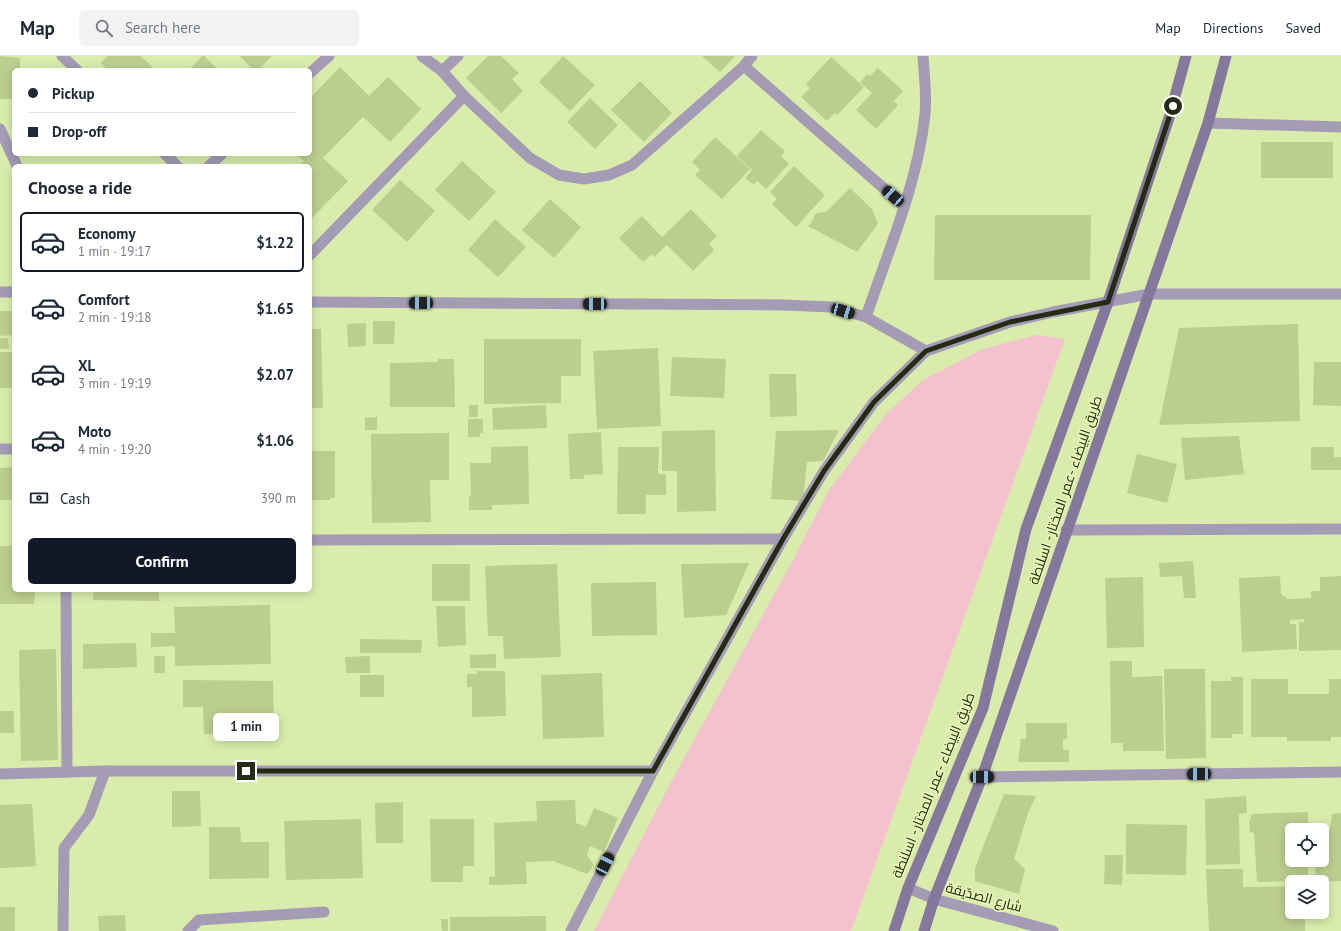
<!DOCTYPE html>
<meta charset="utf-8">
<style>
:root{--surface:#fff;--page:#f2f2f3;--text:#1f2937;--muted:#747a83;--line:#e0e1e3;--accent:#111827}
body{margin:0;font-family:"PT Sans",Cairo,sans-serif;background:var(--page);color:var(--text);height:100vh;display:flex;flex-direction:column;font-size:15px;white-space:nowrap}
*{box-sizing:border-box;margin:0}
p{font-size:13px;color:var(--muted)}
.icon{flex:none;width:22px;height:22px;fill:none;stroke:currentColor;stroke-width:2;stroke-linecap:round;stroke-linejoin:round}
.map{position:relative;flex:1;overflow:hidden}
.panel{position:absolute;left:12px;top:108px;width:300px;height:428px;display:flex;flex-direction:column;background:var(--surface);border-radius:6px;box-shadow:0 2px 10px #0003}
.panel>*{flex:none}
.banner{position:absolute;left:12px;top:12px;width:300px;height:88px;border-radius:6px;box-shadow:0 2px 10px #0003;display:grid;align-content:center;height:88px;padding:0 16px;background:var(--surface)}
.tools{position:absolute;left:1285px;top:767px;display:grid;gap:8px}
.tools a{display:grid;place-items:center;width:44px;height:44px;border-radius:6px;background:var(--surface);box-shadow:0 2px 10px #0003;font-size:20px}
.end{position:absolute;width:18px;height:18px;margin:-9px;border:5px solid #252b12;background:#fff;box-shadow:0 0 0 2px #fff}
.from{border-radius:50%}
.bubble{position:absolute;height:28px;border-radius:6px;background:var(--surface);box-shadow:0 2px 10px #0003;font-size:13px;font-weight:600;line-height:28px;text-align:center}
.car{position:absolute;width:12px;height:24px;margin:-12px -6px;border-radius:5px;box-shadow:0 0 3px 1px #0007;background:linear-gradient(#222 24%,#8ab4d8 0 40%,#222 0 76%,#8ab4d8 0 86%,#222 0)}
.banner b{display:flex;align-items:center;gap:14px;height:38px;font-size:15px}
.banner b+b{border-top:1px solid var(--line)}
.banner i{width:10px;height:10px;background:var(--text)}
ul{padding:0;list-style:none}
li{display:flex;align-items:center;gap:12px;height:60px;margin:0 8px 6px;padding:0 8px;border:2px solid transparent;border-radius:6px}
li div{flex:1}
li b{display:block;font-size:15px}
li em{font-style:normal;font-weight:600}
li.current{border-color:var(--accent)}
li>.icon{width:36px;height:36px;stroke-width:1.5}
h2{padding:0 16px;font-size:18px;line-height:48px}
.pay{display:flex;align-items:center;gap:10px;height:44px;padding:0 16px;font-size:15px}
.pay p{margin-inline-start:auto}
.button{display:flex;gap:8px;margin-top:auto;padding:8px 16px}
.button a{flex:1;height:46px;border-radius:6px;background:var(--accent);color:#fff;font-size:16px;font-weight:600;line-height:46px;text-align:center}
header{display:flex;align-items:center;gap:24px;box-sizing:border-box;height:56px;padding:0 20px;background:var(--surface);border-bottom:1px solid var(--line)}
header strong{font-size:19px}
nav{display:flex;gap:22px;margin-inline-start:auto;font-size:14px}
.search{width:280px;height:36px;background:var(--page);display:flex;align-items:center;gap:10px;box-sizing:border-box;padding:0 14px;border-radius:6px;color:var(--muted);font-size:15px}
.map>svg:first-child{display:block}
.green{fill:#f4c2cf}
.building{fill:#bcce8f}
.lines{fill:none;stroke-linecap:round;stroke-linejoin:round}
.service{stroke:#a49bb5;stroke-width:11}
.minor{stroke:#a49bb5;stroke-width:11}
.secondary{stroke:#85789d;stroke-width:11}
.route{stroke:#252b12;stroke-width:5}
.labels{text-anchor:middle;stroke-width:3;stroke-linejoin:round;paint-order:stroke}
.street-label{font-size:14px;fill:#252b12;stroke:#e7f9b8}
</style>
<header>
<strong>Map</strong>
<div class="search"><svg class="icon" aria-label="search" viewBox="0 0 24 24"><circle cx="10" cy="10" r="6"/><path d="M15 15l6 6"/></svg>Search here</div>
<nav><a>Map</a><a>Directions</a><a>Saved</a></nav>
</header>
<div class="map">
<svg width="1341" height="875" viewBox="0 0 1341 875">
<rect width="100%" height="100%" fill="#d9ecac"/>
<polygon class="green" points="1036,279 1065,283 851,875 594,875 672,724 793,504 829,434 886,358 923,324 983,293"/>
<g class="building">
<polygon points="0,0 20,2 20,14 14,14 14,43 0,43"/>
<polygon points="107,0 141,0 153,12 151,14 108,14 101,7"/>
<polygon points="202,0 204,0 219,14 189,14"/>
<polygon points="240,0 272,0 258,14 253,14"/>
<polygon points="488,0 501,0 519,17 512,23 523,35 501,57 466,22"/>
<polygon points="563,0 595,29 570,55 539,26"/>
<polygon points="702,0 735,0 720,16"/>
<polygon points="831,1 864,31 837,59 835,57 827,65 801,41 810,32 806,28"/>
<polygon points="340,11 369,40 388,21 421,53 390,86 363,61 323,102 348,125 310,164 310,110 299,110 304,105 296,98 310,98 310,42"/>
<polygon points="878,12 903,35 894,45 898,49 876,73 856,54 872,37 860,26 868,18 870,20"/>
<polygon points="640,25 672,57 644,86 611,54"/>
<polygon points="590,42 618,69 595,93 567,66"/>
<polygon points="761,74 785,95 781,100 789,108 766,133 757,125 754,129 745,122 752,114 737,100"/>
<polygon points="715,81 750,113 722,143 695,119 700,114 692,106"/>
<rect x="1261" y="86" width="72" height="36"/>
<polygon points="462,105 496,136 469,165 435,134"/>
<polygon points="794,110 825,139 796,171 772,148 777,143 770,136"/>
<polygon points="400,124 435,155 407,186 372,154"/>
<polygon points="850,132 872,153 878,168 857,196 808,170 812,166 815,158 827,155"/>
<polygon points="550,143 581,171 554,202 522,174"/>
<polygon points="691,153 717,180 709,188 714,194 693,215 667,189 654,201 652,198 643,206 619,182 642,160 662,181"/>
<polygon points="935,159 1091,159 1090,224 934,224"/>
<polygon points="495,163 526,191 498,221 468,194"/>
<polygon points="0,255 14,255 14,279 0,280"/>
<polygon points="373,265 395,265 394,288 373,288"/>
<polygon points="366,267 366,290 348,291 347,268"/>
<polygon points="1298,268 1300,365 1159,369 1179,272"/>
<polygon points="310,273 321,273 323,352 310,352"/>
<polygon points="0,282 8,282 9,293 0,293"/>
<polygon points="484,283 581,283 581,320 561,320 561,347 484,348"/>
<polygon points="658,292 661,370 597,373 593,295"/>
<rect x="0" y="296" width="14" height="36"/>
<polygon points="672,301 726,303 724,342 670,340"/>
<polygon points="438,303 454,303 455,351 390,351 390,307 438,306"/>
<polygon points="1314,306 1341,306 1341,350 1313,349"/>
<polygon points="769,318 796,318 797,360 770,361"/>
<rect x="469" y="349" width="9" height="12"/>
<polygon points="546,349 547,372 493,374 492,352"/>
<polygon points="377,361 377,374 365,374 365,362"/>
<polygon points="468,363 483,363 483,377 480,377 480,381 468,381"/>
<polygon points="715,374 716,455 677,456 677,415 662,415 662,375"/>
<polygon points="839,374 823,405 807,406 803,445 771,443 776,375"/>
<polygon points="601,376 603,418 584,419 584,423 570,423 568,378"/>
<polygon points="449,377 449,424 430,424 431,466 372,467 371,378"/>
<polygon points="1239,380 1244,418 1185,424 1181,382"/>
<polygon points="528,390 529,448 492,449 492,454 469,454 469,440 471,440 470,407 491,407 491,391"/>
<polygon points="618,391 659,391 658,418 666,418 666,439 646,439 646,458 617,458"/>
<polygon points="1311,391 1334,391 1334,401 1341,401 1341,414 1311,414"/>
<polygon points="310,395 335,395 335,442 330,442 330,444 310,444"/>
<polygon points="1137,398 1177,408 1167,447 1127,437"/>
<polygon points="14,411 14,444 0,444 0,412"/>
<polygon points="0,490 14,490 14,534 35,534 34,548 0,548"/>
<polygon points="1193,505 1196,542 1184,542 1182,520 1160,521 1159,507"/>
<polygon points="749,507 726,559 684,562 681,508"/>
<rect x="432" y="508" width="38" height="37"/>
<polygon points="557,508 561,601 504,603 503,580 488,580 485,510"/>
<polygon points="1280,520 1281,538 1288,543 1311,542 1311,535 1320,535 1320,521 1341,520 1341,594 1299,595 1299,566 1304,566 1304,563 1290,564 1290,568 1296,568 1297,593 1242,596 1239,522"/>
<polygon points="1143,521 1144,591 1107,592 1105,522"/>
<polygon points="656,526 657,579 592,580 591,527"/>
<polygon points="94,534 159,534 159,545 93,544"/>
<polygon points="270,549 271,608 175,610 175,590 151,591 151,577 175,577 174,551"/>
<polygon points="436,550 465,550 466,589 438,591"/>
<polygon points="360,583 422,584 421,597 360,597"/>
<polygon points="136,587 137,611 83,613 83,588"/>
<polygon points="56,593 58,704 21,705 19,594"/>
<polygon points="496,598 496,612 470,612 470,599"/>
<rect x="154" y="600" width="11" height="17"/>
<polygon points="370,600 370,617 346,617 345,601"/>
<polygon points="1110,605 1132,605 1132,621 1162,620 1164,695 1123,695 1123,687 1111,687"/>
<polygon points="1164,613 1205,613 1206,702 1166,703"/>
<polygon points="477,615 505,615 506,660 472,661 472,631 467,631 467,618 477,618"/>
<polygon points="602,617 604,681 543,683 541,619"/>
<rect x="360" y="619" width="24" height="22"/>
<polygon points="1231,621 1243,621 1243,678 1232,678 1232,682 1211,682 1211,625 1231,625"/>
<polygon points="1251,623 1288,623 1288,638 1329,638 1329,623 1341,623 1341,681 1331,681 1331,685 1287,685 1287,681 1251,681"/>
<polygon points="183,624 273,625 274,677 204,678 203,651 183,651"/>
<rect x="0" y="655" width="14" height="22"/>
<polygon points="1026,667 1067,667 1067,683 1063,683 1063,694 1069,694 1069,706 1018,706 1021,683 1026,683"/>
<polygon points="172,735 200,735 201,770 172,771"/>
<polygon points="1004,738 1036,740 1028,757 1014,803 1025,813 1019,838 975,825 975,813 981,796"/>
<polygon points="1246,740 1247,757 1239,758 1240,808 1206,809 1205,743"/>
<polygon points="575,744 576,767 586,771 594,752 618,762 604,796 590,790 587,799 594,809 587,818 553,805 526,806 527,828 489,829 489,821 495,820 494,767 537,765 536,745"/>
<polygon points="403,746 403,787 376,787 375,747"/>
<polygon points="32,748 36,810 0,812 0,749"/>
<polygon points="1308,756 1308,774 1292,774 1292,804 1308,804 1308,825 1257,826 1254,777 1250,776 1249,765 1252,758"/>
<polygon points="1341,757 1341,825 1316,826 1315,810 1324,810 1324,805 1322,805 1322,773 1330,773 1332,758"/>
<polygon points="361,763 363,822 286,824 284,765"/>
<polygon points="430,763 474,763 474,810 463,810 463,826 431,826"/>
<polygon points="1126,768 1187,769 1186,819 1126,818"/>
<polygon points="209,771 240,771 241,786 269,786 269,822 209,823"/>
<polygon points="1105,799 1123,799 1122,829 1104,828"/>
<polygon points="1206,813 1243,813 1243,831 1292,830 1292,856 1305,856 1305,875 1209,875"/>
<rect x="0" y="851" width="15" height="24"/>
<polygon points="125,859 126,875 99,875 98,860"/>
<polygon points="546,860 546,875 450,875 450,861"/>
<polygon points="441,863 448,863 448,875 442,875"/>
</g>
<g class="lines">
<g class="service">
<polyline points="1208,67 1341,71"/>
<polyline points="188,875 199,864 324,856"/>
</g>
<g class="minor">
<polyline points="62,0 77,14"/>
<polyline points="422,0 442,15 464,40 530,102 559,119 584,123 609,119 632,109 744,10 752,0"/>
<polyline points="744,10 904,150"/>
<polyline points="442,15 458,0"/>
<polyline points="310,17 329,0"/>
<polyline points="0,73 17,110"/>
<polyline points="165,98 177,110"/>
<polyline points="209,110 222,98"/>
<polyline points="310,199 464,40"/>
<polyline points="0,236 14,236"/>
<polyline points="310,246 784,249 831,251 866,261 926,295"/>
<path d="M866,261C888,195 918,127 925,58C927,39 924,19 923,0"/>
<polyline points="0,393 14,393"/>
<polyline points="1066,474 1341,473"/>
<polyline points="310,484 783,483"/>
<polyline points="66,534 67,716"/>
<polyline points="0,718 105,715 653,715 783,483 824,415 874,346 926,295 1010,266 1053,256 1149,238 1341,238"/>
<polyline points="982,721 1341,716"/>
<polyline points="908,832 934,843 1053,875"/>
<polyline points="63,875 64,792 89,759 105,715"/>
<polyline points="571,875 653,715"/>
</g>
<g class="secondary">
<polyline points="894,875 908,832 983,652 1026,473 1108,246 1169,62 1186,0"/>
<polyline points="924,875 934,843 982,721 1208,67 1226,0"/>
</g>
</g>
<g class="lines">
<polyline class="route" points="246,715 653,715 783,483 824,415 874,346 926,295 1010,266 1108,246 1173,50"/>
</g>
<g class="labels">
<g class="street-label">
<text transform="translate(1065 434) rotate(-71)" y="5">طريق البيضاء -عمر المختار - اسلنطة</text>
<text transform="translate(933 729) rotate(-68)" y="5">طريق البيضاء -عمر المختار - اسلنطة</text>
<text transform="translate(984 841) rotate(15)" y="5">شارع الصدّيقة</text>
</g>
</g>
</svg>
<div class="tools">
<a><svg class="icon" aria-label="locate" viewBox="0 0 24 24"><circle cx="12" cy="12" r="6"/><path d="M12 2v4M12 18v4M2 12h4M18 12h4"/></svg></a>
<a><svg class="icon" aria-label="layers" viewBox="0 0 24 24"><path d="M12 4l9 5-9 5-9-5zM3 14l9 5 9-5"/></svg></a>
</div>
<i class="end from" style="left:1173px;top:50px"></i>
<i class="end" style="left:246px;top:715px"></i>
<div class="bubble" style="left:213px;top:657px;width:66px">1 min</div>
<i class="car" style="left:893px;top:140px;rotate:311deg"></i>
<i class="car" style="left:421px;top:247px;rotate:270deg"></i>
<i class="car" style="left:595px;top:248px;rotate:270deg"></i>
<i class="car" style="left:843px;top:255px;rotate:106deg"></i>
<i class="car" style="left:1199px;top:718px;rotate:269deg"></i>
<i class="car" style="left:982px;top:721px;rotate:89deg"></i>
<i class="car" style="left:605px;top:808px;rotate:27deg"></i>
<div class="banner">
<b><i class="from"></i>Pickup</b>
<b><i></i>Drop-off</b>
</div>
<section class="panel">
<h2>Choose a ride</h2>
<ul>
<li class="current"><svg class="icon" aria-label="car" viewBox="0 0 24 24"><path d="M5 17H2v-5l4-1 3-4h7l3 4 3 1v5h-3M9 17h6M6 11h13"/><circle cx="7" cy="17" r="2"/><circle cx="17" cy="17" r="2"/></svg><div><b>Economy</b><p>1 min · 19:17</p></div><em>$1.22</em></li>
<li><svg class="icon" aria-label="car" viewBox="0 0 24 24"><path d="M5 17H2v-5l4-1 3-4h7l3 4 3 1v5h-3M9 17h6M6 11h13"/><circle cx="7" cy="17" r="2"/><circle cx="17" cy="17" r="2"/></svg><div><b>Comfort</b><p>2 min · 19:18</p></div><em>$1.65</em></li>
<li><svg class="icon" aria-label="car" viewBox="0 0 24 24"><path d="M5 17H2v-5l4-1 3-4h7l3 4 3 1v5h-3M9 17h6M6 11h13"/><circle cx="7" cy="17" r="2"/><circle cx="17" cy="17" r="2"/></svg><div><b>XL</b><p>3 min · 19:19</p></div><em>$2.07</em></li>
<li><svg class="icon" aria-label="car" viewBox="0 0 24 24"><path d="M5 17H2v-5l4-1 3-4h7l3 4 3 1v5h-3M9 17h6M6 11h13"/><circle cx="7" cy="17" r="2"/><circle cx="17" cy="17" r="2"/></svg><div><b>Moto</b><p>4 min · 19:20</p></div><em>$1.06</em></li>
</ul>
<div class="pay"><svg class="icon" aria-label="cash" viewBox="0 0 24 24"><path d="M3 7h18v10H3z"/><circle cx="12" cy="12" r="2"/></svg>Cash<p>390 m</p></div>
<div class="button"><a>Confirm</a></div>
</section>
</div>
